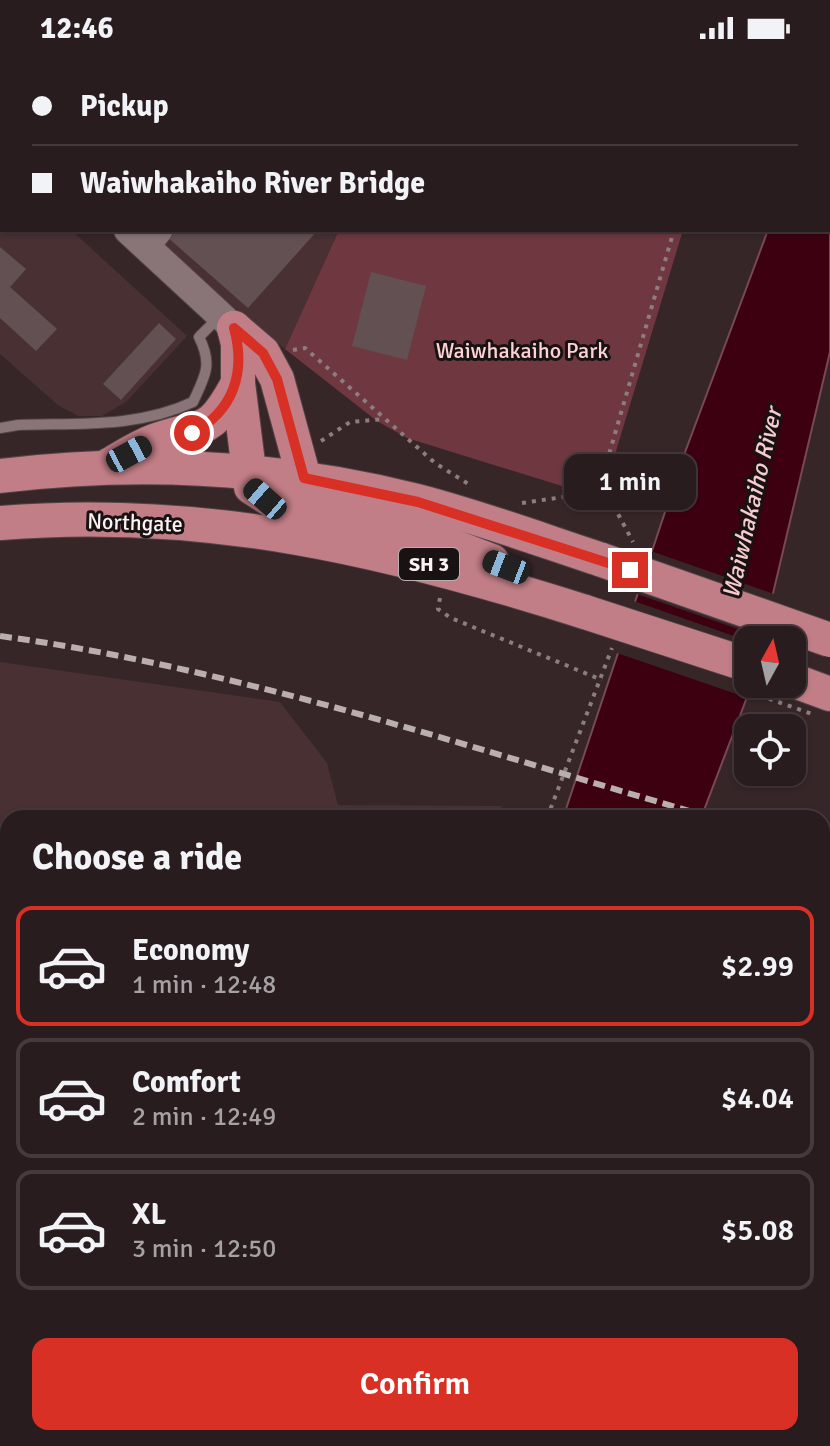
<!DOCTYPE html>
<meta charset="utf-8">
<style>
:root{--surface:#291c1e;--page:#312527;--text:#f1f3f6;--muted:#a5a1a4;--line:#453a3c;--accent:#d93025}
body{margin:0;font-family:Signika,sans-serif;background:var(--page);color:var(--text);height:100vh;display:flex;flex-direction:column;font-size:30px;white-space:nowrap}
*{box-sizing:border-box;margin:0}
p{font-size:26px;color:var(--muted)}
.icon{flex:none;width:44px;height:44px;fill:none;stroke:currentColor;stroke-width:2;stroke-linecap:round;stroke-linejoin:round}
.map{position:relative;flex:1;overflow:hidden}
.side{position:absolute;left:0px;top:754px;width:830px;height:636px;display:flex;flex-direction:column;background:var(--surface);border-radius:24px 24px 0 0;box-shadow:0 2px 6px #0004,0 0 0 2px var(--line)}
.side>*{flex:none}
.guide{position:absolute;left:0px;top:0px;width:830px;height:176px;box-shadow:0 2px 6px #0004,0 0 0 2px var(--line);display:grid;align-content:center;height:176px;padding:0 32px;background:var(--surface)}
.needle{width:52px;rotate:8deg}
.tools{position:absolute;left:734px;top:570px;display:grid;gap:16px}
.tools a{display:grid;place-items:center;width:72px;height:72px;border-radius:16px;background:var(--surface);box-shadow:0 2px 6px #0004,0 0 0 2px var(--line);font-size:40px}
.end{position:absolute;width:36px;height:36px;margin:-18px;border:10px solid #d93025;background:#fff;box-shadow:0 0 0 4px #fff}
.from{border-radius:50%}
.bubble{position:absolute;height:56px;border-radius:16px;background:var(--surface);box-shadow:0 2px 6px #0004,0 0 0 2px var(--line);font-size:26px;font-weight:600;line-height:56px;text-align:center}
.car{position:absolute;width:24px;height:48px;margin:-24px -12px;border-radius:10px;box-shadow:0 0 6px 2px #0007;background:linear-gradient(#222 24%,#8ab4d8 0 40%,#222 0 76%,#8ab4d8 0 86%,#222 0)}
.guide b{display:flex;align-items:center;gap:28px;height:76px;font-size:30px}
.guide b+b{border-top:2px solid var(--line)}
.guide i{width:20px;height:20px;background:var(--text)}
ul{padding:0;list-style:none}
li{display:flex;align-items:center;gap:24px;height:120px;margin:0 16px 12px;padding:0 16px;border:4px solid var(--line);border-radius:16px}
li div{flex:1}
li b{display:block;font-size:30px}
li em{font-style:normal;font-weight:600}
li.active{border-color:var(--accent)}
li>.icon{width:72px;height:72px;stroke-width:1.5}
h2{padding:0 32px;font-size:36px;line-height:96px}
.action{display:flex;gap:16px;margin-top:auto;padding:16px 32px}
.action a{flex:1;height:92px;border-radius:16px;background:var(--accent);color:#fff;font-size:32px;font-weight:600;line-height:92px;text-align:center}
.status{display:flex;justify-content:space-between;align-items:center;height:56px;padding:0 40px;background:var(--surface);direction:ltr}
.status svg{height:22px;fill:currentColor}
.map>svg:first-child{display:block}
.built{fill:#483033}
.green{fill:#6f3840}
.water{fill:#3d0011;stroke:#774955;stroke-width:2}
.pier{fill:#372628}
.building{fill:#635052}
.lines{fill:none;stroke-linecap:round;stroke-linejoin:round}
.service-casing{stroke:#544547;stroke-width:12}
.minor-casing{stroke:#544547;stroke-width:22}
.tertiary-casing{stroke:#544547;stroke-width:26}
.secondary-casing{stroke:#544547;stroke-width:30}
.trunk-casing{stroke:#544547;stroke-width:36}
.path{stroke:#8c7d7f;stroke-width:4;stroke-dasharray:4 6;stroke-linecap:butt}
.service{stroke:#897577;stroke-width:10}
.minor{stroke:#897577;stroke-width:20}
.tertiary{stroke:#897577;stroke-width:24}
.secondary{stroke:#897577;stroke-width:28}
.trunk{stroke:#c27e87;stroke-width:34}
.rail{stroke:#bbaeaf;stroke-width:6;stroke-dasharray:12 6;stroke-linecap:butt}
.trunk-bridge-casing{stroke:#544547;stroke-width:36;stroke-linecap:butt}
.path-bridge{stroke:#8c7d7f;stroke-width:4;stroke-dasharray:4 6;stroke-linecap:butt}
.trunk-bridge{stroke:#c27e87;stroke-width:34}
.route{stroke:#d93025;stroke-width:10}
.labels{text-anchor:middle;stroke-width:6;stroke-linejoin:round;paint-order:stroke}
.shield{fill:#191212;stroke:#b9afb0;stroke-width:2}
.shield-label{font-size:20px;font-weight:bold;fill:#fdf2f3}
.park-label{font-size:22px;fill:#fdd2d6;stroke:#191212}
.street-label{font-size:22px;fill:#fdf2f3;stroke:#191212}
.water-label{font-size:24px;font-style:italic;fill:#f6cbcf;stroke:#191212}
</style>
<div class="status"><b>12:46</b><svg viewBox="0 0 49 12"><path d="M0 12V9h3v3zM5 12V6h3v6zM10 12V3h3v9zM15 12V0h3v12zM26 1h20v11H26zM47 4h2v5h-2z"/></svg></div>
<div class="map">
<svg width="830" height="1390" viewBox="0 0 830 1390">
<rect width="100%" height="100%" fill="#372628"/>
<g class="built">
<polygon points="0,0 177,0 179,2 2,2 2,50"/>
<polygon points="0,109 2,174 71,174 187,280 126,346 102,360 78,360 58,349 0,298"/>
<polygon points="159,174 339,174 285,293 161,191"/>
<polygon points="0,606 280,646 327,707 338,749 502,750 497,762 8,762 8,1382 234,1382 231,1390 0,1390"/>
</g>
<g class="green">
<polygon points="435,0 735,0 434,2"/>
<polygon points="339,174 683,174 606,428 562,430 407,382 377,365 285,293"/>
<polygon points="8,1038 8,1267 0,1262 0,1042"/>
</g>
<g class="water">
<polygon points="817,0 830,0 830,296 762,584 748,584 748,628 752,628 701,762 563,762 684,399 768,174 828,174 828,2"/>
<polygon points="314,1382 480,1382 477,1390 310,1390"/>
</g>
<g class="pier">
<polygon points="648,494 777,539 767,583 634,537"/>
<polygon points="631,544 748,585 748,628 756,628 751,643 614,596"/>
</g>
<g class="building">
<polygon points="169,174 318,174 248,252 166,180"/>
<polygon points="0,191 26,213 10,231 57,273 36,295 0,262"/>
<polygon points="371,216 426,230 407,304 352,290"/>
<polygon points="159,267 176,283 121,344 103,328"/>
<rect x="0" y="781" width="8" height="20"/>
<polygon points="830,1198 830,1239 822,1237 822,1222"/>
<polygon points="822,1254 830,1256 830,1303 822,1300"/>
<polygon points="8,1377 8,1382 168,1382 170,1390 0,1390 0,1379"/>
<polygon points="502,1382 533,1382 555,1390 499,1390"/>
<polygon points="572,1382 628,1382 633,1384 632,1390 582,1390 571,1387"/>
</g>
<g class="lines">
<g class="service-casing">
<path id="service" d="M0,372L18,369C79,367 137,372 193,346C205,320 213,309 199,281L220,260"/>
</g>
<g class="minor-casing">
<g id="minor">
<polyline points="822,986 830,960"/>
<polyline points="822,1072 830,1075"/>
<polyline points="699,1390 701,1382"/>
</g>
</g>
<g class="tertiary-casing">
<g id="tertiary">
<polyline points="246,2 247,0"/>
<polyline points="147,191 161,174"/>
</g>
</g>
<g class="secondary-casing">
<g id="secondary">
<polyline points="0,59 2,61"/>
<polyline points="128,174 234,272"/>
</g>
</g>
<g class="trunk-casing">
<g id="trunk">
<polyline points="234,272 238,288 238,327 251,431 277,448 422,478 492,505"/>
<polyline points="234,272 263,297 277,323 304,422"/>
<path d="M109,409C123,401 138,391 154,385C205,367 209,381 238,327"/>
<path d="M0,420C139,403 281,411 417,445C479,461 541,484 602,504"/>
<path d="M0,467C207,450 390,494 585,556"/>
<polyline points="792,624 830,638"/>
</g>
</g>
<g class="path">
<polyline points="724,2 725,0"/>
<polyline points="293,294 305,292 435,407 470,429"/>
<polyline points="321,385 350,366 384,363"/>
<polyline points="601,426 674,174"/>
<polyline points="522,447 584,438 601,426 633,486"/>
<polyline points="440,542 438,553 451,562 602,624"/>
<polyline points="547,762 612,592"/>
<polyline points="272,1390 277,1382"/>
</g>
<use href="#service" class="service"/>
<use href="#minor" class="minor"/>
<use href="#tertiary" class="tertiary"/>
<use href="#secondary" class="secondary"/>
<use href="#trunk" class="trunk"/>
<g class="rail">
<path d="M0,580C243,613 478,695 714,762"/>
<polyline points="822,793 830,796"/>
</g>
<g class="trunk-bridge-casing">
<g id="trunk-bridge">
<polyline points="602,504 830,584"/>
<polyline points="585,556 748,609"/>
</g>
</g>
<polyline class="path-bridge" points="750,636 815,659"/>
<use href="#trunk-bridge" class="trunk-bridge"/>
</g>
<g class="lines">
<path class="route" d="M192,377C234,355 246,316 234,272L263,297L277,323L304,422L418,446L630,514"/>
</g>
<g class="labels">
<rect class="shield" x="399" y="492" width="60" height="32" rx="6"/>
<g class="shield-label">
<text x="429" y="515">SH 3</text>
</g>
<g class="park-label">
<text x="522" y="302">Waiwhakaiho Park</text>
</g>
<g class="street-label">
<text transform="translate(135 466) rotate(2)" y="8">Northgate</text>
</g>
<g class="water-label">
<text transform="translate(752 447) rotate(-77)" y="8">Waiwhakaiho River</text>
</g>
</g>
</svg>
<div class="tools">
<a><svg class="needle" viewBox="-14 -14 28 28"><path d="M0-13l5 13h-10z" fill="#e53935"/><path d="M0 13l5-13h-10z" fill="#a5a1a4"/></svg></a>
<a><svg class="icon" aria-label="locate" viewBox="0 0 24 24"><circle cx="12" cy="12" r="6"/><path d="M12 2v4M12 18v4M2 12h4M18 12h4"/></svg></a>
</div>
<i class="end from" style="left:192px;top:377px"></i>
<i class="end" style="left:630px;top:514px"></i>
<div class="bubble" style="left:564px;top:398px;width:132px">1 min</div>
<i class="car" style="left:129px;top:398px;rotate:62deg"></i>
<i class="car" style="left:265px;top:443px;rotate:311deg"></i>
<i class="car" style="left:506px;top:511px;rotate:291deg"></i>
<div class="guide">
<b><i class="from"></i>Pickup</b>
<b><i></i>Waiwhakaiho River Bridge</b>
</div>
<section class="side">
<h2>Choose a ride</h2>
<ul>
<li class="active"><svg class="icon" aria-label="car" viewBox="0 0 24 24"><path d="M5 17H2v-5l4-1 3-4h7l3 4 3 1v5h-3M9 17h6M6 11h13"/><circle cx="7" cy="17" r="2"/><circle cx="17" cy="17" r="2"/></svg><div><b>Economy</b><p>1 min · 12:48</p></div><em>$2.99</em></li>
<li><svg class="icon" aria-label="car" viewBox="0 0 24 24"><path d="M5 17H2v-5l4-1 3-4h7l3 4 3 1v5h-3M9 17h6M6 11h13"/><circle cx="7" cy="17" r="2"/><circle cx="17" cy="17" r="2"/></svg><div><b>Comfort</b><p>2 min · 12:49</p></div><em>$4.04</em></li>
<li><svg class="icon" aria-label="car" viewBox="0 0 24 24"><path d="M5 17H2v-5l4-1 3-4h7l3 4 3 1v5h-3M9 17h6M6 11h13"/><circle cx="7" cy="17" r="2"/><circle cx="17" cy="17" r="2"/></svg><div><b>XL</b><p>3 min · 12:50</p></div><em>$5.08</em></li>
</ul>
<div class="action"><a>Confirm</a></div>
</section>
</div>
